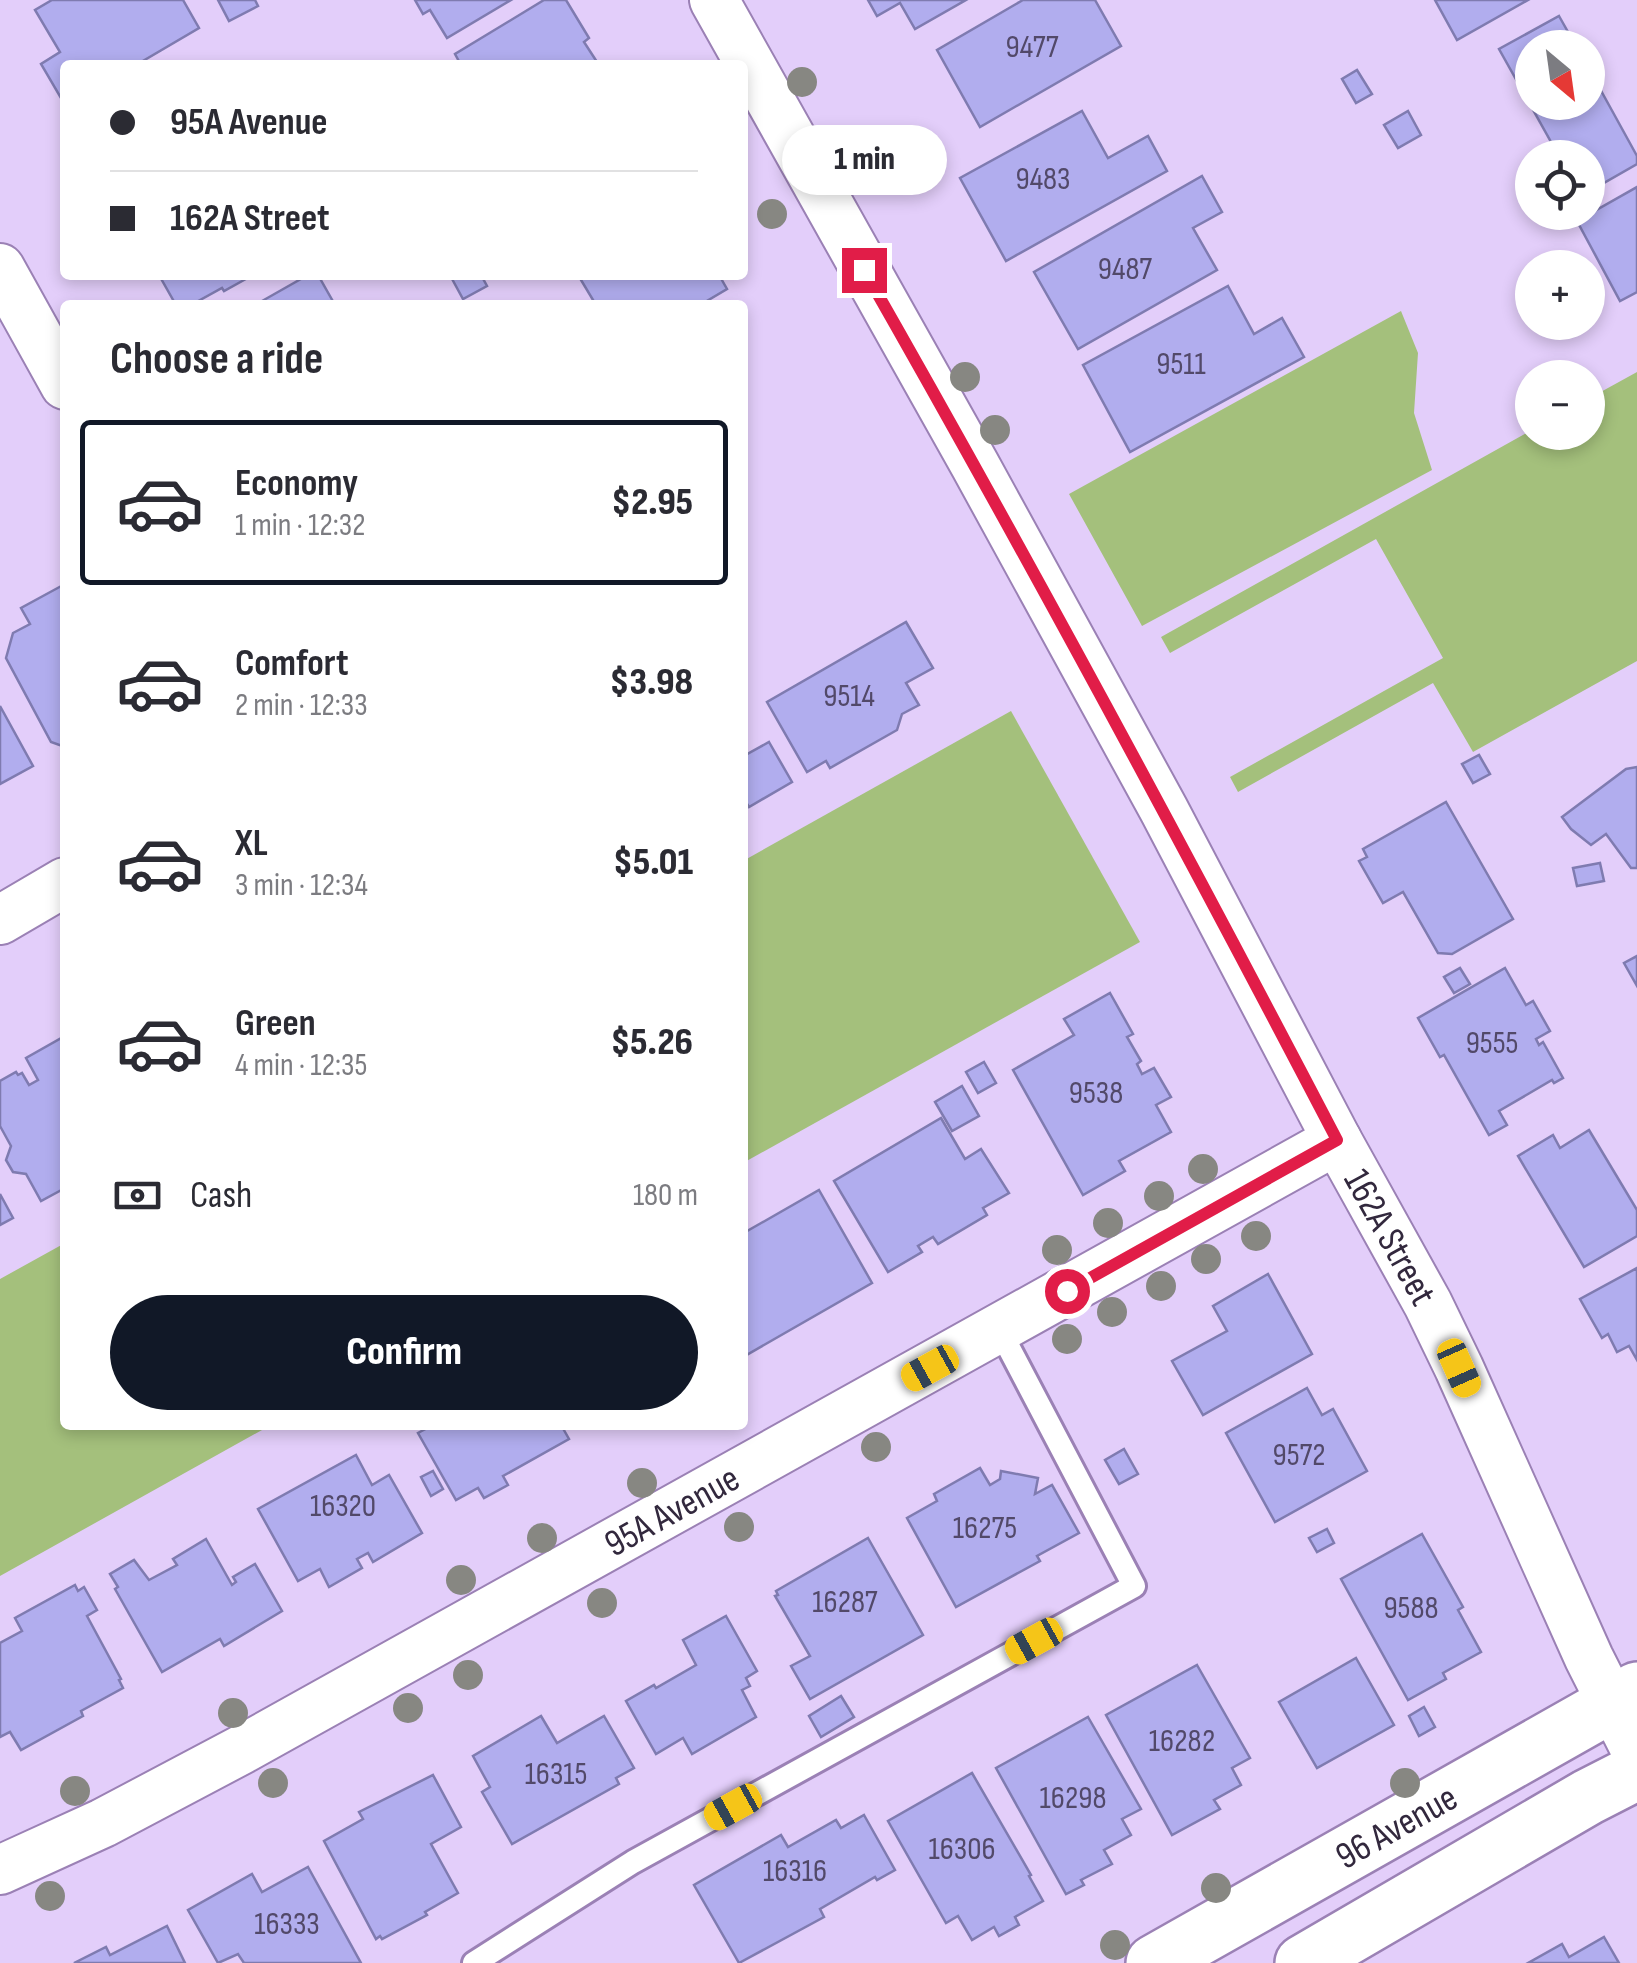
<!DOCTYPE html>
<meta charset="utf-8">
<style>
:root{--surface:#fff;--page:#f7f7f7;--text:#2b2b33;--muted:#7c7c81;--line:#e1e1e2;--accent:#111827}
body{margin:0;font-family:"Sofia Sans Condensed",sans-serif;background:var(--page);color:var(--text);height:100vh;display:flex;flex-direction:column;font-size:38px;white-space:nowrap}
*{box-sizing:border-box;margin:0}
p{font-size:32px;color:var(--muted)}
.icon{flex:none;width:55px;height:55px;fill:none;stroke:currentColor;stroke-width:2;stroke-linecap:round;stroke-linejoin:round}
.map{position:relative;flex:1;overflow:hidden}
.sheet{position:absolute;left:60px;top:300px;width:688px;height:1130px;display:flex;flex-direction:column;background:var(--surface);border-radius:10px;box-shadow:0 5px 15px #0003}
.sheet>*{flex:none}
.banner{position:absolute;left:60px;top:60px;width:688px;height:220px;border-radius:10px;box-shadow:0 5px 15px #0003;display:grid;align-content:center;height:220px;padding:0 50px;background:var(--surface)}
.needle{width:65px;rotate:151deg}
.tools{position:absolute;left:1515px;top:30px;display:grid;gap:20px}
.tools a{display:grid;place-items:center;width:90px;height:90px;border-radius:50%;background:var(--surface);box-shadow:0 5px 15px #0003;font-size:50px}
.end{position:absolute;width:45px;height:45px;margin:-22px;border:12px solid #e11d48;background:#fff;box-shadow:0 0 0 5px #fff}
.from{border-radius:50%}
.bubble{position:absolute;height:70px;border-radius:35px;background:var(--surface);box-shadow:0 5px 15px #0003;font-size:32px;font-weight:800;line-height:70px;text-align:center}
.car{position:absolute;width:30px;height:60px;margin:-30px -15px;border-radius:12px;box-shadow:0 0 8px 2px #0007;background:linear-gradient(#f5c518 24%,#345 0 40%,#f5c518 0 76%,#345 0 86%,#f5c518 0)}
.banner b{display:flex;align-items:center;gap:35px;height:95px;font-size:38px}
.banner b+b{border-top:2px solid var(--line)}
.banner i{width:25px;height:25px;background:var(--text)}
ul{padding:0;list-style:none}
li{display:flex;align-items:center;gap:30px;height:165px;margin:0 20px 15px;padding:0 30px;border:5px solid transparent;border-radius:10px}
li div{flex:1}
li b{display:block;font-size:38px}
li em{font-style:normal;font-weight:800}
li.on{border-color:var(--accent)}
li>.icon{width:90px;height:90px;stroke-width:1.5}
h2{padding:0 50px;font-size:45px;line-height:120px}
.pay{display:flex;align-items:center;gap:25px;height:110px;padding:0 50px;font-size:38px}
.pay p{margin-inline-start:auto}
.action{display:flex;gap:20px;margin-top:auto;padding:20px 50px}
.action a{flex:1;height:115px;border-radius:60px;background:var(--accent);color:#fff;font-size:40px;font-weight:800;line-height:115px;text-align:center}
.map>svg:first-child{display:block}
.green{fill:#a4c07c}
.building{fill:#b1adee;stroke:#7f7bb0;stroke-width:2.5}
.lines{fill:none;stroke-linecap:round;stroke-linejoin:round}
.service-casing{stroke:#9b81b5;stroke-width:28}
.minor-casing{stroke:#9b81b5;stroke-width:52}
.secondary-casing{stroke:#9b81b5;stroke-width:60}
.service{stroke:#fff;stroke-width:22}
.minor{stroke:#fff;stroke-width:48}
.secondary{stroke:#fff;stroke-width:55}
.tree{fill:#878782}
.route{stroke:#e11d48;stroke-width:12}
.labels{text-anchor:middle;stroke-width:8;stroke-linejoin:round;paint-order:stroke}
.number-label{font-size:32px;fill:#524969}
.street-label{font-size:38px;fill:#32283d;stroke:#e3cefa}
</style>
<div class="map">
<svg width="1637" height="1963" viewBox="0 0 1637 1963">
<rect width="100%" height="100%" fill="#e3cefa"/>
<g class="green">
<polygon points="1401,311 1418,353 1414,413 1432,470 1142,626 1069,494"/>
<polygon points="1637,372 1637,661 1473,752 1433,683 1238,792 1230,777 1443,658 1376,539 1170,653 1161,637 1532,430 1532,432 1588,432 1588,399"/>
<polygon points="1011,711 1140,942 743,1163 743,861"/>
<polygon points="65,1243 65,1425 271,1425 0,1576 0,1279"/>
</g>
<g class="building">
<polygon points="52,0 183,0 199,28 136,65 65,65 65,105 41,64 60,52 35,10"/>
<polygon points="218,0 255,0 258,6 229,21"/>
<polygon points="415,0 511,0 447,38 430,10 423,14"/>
<polygon points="544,0 566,0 589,38 584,42 599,65 461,65 455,54"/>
<polygon points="868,0 966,0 915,29 900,3 877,16"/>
<polygon points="1023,0 1095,0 1121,46 980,127 937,50"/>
<polygon points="1435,0 1528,0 1457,40"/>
<polygon points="1559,16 1577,48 1532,48 1532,102 1588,102 1588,67 1637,156 1637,164 1588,192 1588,158 1560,158 1499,49"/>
<polygon points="1357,70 1372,94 1356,103 1342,79"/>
<polygon points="1082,111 1108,158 1148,136 1167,171 1006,261 960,178"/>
<polygon points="1408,111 1421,135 1398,148 1384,125"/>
<polygon points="1202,176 1222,212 1193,228 1217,270 1078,349 1034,272"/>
<polygon points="1637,187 1637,292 1620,301 1577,221"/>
<polygon points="159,275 253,275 224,291 222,288 191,305 176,305"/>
<polygon points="308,275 318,275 335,305 255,305"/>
<polygon points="454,275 481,275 487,286 463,299 451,277"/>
<polygon points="578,275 719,275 727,289 700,305 596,305"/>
<polygon points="1228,286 1254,334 1282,318 1304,357 1130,452 1083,365"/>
<polygon points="65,584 65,747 51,742 6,658 13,633 30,624 21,608"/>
<polygon points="906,622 933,668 906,683 919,705 902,714 897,730 830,768 826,761 807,772 767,702"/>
<polygon points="0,706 33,766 0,784"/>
<polygon points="769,742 792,782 749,807 742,796 742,757"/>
<polygon points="1479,755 1490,774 1473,783 1462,764"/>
<polygon points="1637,767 1637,868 1631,868 1606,834 1591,845 1571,829 1562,817 1626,769"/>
<polygon points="1446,802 1513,919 1452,954 1438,953 1403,892 1383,903 1359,861 1367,857 1363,849"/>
<polygon points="1600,863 1604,881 1577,886 1573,868"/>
<polygon points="1637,956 1637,986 1624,963"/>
<polygon points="1460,968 1470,984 1454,993 1444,977"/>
<polygon points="1505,968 1526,1005 1533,1001 1550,1031 1536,1039 1539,1045 1543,1042 1563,1078 1554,1083 1552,1080 1499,1111 1507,1125 1489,1135 1444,1055 1440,1057 1418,1018"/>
<polygon points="1110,993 1133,1034 1127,1037 1141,1061 1137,1064 1142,1074 1154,1068 1171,1097 1156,1105 1171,1132 1119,1161 1125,1171 1083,1195 1013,1070 1074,1035 1064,1019"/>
<polygon points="65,1036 65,1188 41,1201 26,1174 13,1172 6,1160 11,1146 0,1126 0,1081 16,1072 18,1075 22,1073 29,1085 38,1080 26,1058"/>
<polygon points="984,1062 996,1083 978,1093 966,1072"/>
<polygon points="962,1086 979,1116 952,1131 935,1102"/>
<polygon points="941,1118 965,1159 981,1149 1009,1193 983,1208 987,1215 938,1244 933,1237 918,1246 922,1252 888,1272 834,1181"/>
<polygon points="1589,1130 1637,1210 1637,1236 1584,1267 1518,1156 1553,1135 1560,1148"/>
<polygon points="819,1190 872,1283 743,1357 742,1234"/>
<polygon points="0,1194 13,1218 0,1225"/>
<polygon points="1637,1268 1637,1360 1629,1346 1617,1352 1608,1334 1602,1338 1580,1299"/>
<polygon points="1268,1274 1312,1354 1203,1415 1172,1361 1227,1331 1213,1306"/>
<polygon points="1307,1388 1322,1415 1333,1409 1367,1471 1275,1522 1226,1433"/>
<polygon points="433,1425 561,1425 569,1439 503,1476 508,1485 484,1498 478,1488 456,1500 418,1433"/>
<polygon points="1124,1449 1138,1474 1119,1484 1105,1460"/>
<polygon points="356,1455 372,1485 389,1475 422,1533 373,1562 368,1553 357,1559 362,1568 329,1587 320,1569 298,1581 258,1509"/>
<polygon points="980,1468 990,1485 1000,1479 1001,1471 1038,1478 1035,1494 1052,1485 1079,1533 1037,1556 1040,1561 956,1607 907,1518 937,1501 934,1494"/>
<polygon points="433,1471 443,1489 431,1496 421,1477"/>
<polygon points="1327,1529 1334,1543 1317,1552 1309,1538"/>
<polygon points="1422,1534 1463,1607 1458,1610 1481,1652 1443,1673 1446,1679 1408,1700 1341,1579"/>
<polygon points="868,1538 923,1635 810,1699 791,1666 810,1656 775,1596 778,1595 776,1591"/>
<polygon points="206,1539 232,1585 236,1582 233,1577 255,1564 282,1611 224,1646 220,1639 162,1672 115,1589 118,1587 110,1574 134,1560 149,1580 177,1565 173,1559"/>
<polygon points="75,1585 78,1591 84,1587 97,1610 87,1616 121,1679 119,1680 123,1688 81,1711 83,1716 21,1750 10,1732 0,1737 0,1643 22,1631 15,1618"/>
<polygon points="726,1616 757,1671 746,1678 750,1686 742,1690 756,1717 692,1754 683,1738 656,1754 626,1701 654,1685 656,1688 696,1665 683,1640"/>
<polygon points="1356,1658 1394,1725 1317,1768 1279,1702"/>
<polygon points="1197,1665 1250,1758 1232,1768 1241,1785 1214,1800 1220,1809 1172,1835 1106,1715"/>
<polygon points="841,1696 854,1717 821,1737 809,1716"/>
<polygon points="1424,1707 1435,1727 1419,1736 1409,1716"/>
<polygon points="541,1716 557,1743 604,1716 634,1768 616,1778 619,1784 512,1844 482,1792 490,1787 473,1756"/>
<polygon points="1088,1717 1141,1809 1122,1819 1131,1835 1104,1850 1112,1864 1081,1880 1084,1885 1066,1894 996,1768"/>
<polygon points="972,1773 1031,1875 1029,1876 1043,1901 1015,1917 1019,1925 999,1936 994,1927 972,1940 958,1916 946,1923 888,1821"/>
<polygon points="433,1775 461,1827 431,1844 458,1893 425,1912 427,1915 382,1939 380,1936 376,1939 324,1841 363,1819 359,1812"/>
<polygon points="864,1815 895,1870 877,1880 875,1877 820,1909 824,1917 739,1963 694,1885 781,1835 788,1847 836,1820 841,1828"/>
<polygon points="308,1867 361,1963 244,1963 238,1954 218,1963 188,1910 252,1874 262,1892"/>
<polygon points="167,1926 185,1963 74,1963 106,1947 110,1955"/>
<polygon points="1604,1937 1619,1963 1528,1963 1562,1944 1569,1957"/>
</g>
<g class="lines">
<g class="service-casing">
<polyline id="service" points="474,1963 633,1862 1134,1586 999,1329"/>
</g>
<g class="minor-casing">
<g id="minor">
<path id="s1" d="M714,0L975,465L1164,810L1337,1140L1428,1304L1459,1368L1589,1658L1637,1753"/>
<polyline points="0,268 65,385"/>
<polyline points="0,920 65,882"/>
<path id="s2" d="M0,1870L103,1823L241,1750L1337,1140"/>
</g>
</g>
<g class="secondary-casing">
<g id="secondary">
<path id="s3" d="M1154,1963L1637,1690"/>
<polyline points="1303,1963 1588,1797 1637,1772"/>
</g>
</g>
<use href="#service" class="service"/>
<use href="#minor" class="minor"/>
<use href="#secondary" class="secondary"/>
</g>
<g class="tree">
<circle cx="802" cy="82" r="15"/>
<circle cx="853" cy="172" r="15"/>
<circle cx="772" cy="214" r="15"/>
<circle cx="965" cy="377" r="15"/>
<circle cx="995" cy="430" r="15"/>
<circle cx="1203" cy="1169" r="15"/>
<circle cx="1159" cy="1196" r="15"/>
<circle cx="1108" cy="1223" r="15"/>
<circle cx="1256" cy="1236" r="15"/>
<circle cx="1057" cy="1250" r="15"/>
<circle cx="1206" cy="1259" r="15"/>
<circle cx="1161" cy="1286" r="15"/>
<circle cx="1112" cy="1312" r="15"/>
<circle cx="1067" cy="1339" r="15"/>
<circle cx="876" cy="1447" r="15"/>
<circle cx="642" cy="1483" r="15"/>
<circle cx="739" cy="1527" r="15"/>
<circle cx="542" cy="1538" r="15"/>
<circle cx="461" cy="1580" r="15"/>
<circle cx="602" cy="1603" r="15"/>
<circle cx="468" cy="1675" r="15"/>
<circle cx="408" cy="1708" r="15"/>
<circle cx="233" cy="1713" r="15"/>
<circle cx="273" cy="1783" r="15"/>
<circle cx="1405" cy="1783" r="15"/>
<circle cx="75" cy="1791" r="15"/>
<circle cx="1216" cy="1888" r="15"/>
<circle cx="50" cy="1896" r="15"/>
<circle cx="1115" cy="1945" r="15"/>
</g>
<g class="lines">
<path class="route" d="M864,270C1028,557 1184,847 1337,1140L1067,1291"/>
</g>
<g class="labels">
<g class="number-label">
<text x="1032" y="57">9477</text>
<text x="1043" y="189">9483</text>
<text x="1125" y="279">9487</text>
<text x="1181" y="374">9511</text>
<text x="849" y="706">9514</text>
<text x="1492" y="1053">9555</text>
<text x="1096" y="1103">9538</text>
<text x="1299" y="1465">9572</text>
<text x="343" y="1516">16320</text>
<text x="985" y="1538">16275</text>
<text x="845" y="1612">16287</text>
<text x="1411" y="1618">9588</text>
<text x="1182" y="1751">16282</text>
<text x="556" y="1784">16315</text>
<text x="1073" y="1808">16298</text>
<text x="962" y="1859">16306</text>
<text x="795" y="1881">16316</text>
<text x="287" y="1934">16333</text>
</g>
<g class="street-label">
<text dy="13" stroke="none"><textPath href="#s1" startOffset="1410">162A Street</textPath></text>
<text dy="13" stroke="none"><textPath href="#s2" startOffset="762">95A Avenue</textPath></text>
<text dy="13" stroke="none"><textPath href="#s3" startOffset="278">96 Avenue</textPath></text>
</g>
</g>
</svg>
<div class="tools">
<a><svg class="needle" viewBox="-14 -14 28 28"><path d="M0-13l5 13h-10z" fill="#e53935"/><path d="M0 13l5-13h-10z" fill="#7c7c81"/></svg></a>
<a><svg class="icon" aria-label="locate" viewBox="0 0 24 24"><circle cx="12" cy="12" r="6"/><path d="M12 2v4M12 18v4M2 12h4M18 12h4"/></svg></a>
<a>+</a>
<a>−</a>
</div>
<i class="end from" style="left:1067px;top:1291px"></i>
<i class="end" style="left:864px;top:270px"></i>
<div class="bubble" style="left:782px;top:125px;width:165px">1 min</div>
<i class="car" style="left:930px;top:1368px;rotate:241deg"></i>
<i class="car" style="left:1459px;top:1368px;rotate:156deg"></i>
<i class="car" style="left:1034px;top:1641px;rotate:241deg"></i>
<i class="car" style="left:733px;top:1807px;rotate:241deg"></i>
<div class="banner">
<b><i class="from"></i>95A Avenue</b>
<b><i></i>162A Street</b>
</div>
<section class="sheet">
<h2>Choose a ride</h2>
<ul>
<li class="on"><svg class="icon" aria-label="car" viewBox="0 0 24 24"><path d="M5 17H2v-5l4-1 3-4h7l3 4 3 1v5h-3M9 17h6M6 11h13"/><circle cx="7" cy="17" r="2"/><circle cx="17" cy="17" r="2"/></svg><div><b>Economy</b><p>1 min · 12:32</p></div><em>$2.95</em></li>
<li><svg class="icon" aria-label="car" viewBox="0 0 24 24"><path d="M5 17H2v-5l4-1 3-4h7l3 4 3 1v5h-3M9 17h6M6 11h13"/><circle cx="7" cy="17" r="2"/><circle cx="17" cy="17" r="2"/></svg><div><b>Comfort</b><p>2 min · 12:33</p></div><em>$3.98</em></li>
<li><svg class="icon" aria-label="car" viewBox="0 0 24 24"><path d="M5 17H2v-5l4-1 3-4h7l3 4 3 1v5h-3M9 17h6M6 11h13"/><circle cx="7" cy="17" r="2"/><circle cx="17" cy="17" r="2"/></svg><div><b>XL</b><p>3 min · 12:34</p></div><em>$5.01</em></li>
<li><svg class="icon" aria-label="car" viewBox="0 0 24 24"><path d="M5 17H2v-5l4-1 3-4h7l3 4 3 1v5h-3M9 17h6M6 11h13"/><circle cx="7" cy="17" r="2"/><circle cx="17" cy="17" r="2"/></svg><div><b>Green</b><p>4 min · 12:35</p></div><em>$5.26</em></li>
</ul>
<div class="pay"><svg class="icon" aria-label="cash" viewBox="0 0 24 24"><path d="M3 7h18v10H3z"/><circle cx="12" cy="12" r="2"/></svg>Cash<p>180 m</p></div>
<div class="action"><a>Confirm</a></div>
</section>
</div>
